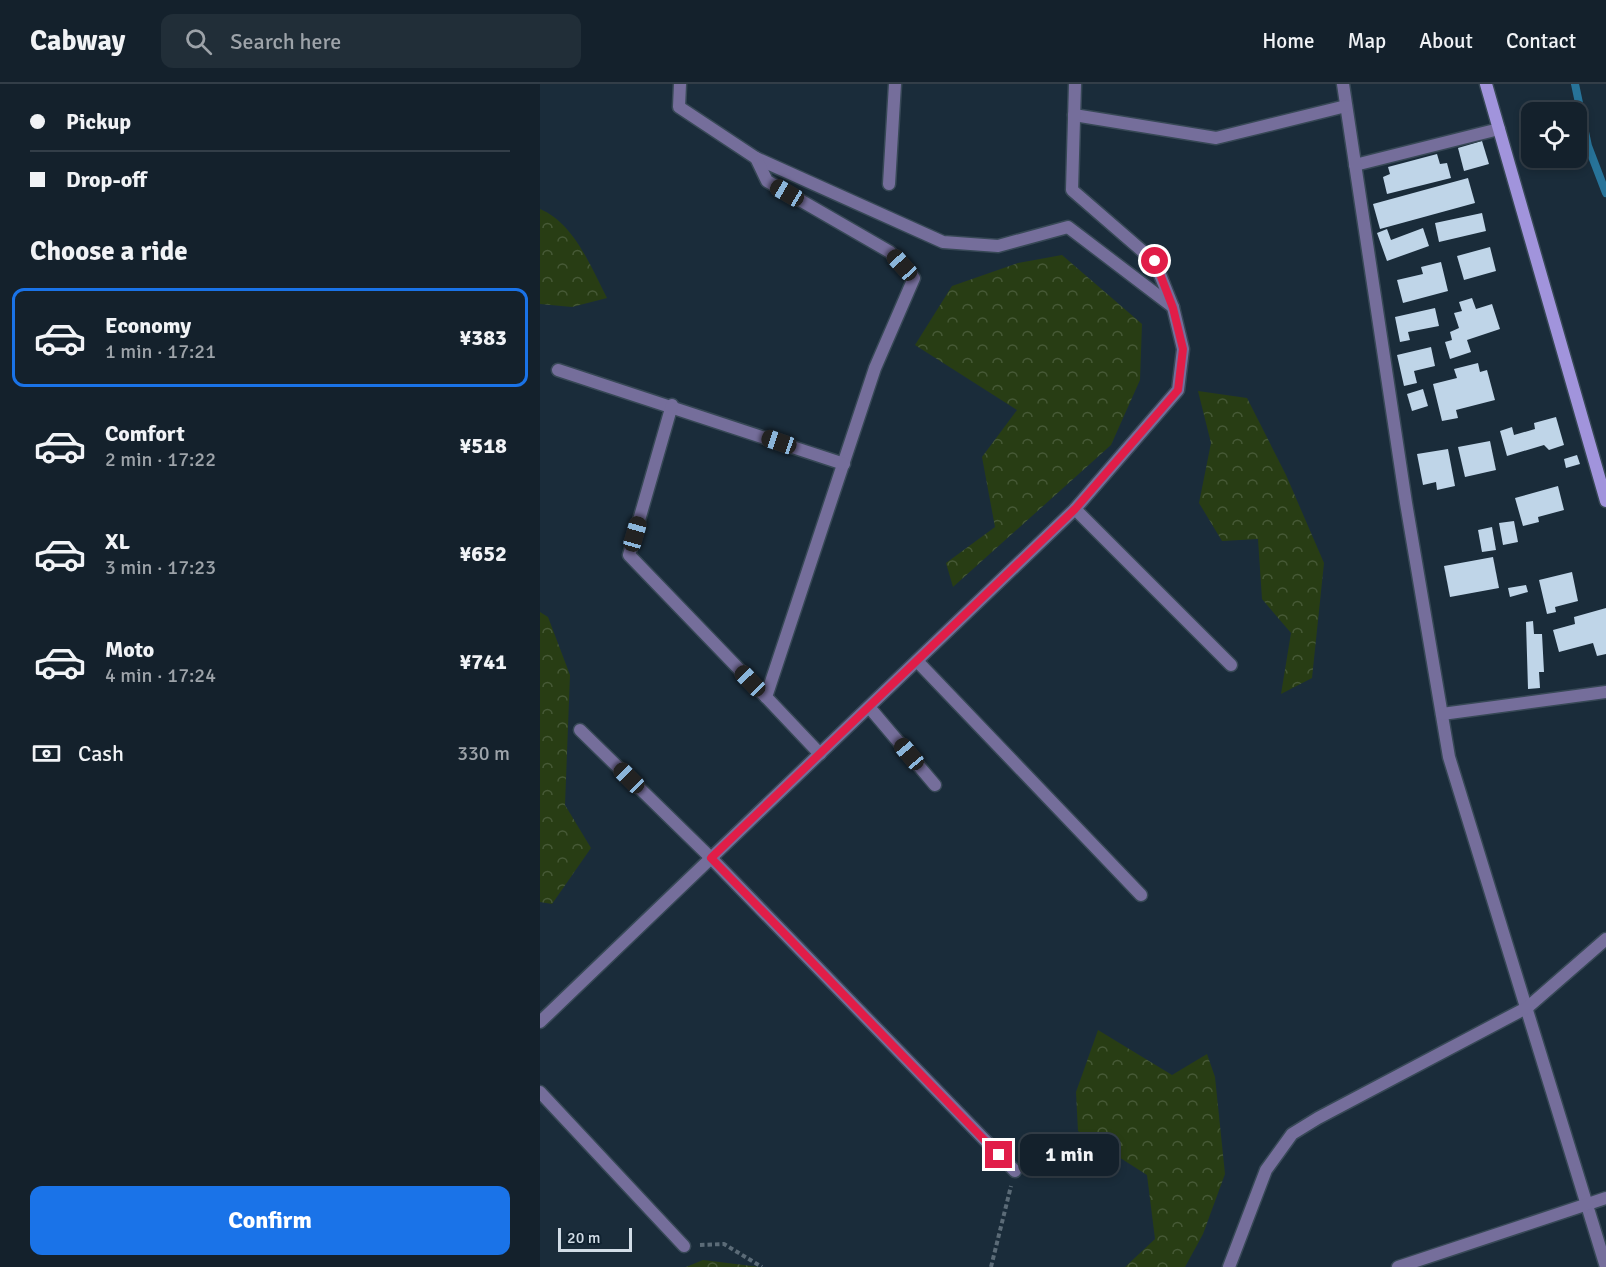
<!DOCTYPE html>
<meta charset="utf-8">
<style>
:root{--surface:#14212c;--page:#212e38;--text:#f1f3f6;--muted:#9da3a9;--line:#333e48;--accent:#1a73e8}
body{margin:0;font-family:Signika,sans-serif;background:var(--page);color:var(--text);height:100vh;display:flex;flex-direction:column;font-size:22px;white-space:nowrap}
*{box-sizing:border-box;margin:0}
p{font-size:20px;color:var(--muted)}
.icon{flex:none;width:33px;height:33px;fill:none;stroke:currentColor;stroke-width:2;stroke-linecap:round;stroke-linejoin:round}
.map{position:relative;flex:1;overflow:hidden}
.drawer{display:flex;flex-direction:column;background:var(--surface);width:540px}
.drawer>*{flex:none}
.hud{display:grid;align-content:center;height:132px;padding:0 30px;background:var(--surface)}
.controls{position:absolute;left:981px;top:18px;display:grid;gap:12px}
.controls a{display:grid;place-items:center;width:66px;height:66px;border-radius:12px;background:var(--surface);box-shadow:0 3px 9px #0003,0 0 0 2px var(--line);font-size:30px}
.scale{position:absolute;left:18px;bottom:15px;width:74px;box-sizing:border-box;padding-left:6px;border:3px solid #d2dde7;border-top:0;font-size:16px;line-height:21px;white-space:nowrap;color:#d2dde7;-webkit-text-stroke:4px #102230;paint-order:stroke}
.end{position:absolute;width:27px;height:27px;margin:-14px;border:8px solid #e11d48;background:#fff;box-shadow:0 0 0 3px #fff}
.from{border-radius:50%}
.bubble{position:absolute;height:42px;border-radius:12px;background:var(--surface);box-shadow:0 3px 9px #0003,0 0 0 2px var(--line);font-size:20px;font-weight:700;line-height:42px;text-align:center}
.car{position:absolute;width:18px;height:36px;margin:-18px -9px;border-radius:8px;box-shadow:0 0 4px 2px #0007;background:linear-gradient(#222 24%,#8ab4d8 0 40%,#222 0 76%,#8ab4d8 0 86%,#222 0)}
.hud b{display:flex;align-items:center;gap:21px;height:57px;font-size:22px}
.hud b+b{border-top:2px solid var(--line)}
.hud i{width:15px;height:15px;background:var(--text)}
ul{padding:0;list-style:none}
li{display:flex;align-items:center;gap:18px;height:99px;margin:0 12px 9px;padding:0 18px;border:3px solid transparent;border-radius:12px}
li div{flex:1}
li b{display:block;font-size:22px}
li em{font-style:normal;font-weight:700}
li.selected{border-color:var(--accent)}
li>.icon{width:54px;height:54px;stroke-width:1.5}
h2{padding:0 30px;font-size:27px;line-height:72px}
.pay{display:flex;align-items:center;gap:15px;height:66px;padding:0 30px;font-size:22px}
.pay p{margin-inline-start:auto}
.cta{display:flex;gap:12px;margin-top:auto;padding:12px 30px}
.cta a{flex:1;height:69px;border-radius:12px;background:var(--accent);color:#fff;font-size:24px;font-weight:700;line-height:69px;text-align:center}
header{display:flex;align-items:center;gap:36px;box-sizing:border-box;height:84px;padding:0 30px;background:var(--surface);border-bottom:2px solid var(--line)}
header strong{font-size:28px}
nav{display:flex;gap:33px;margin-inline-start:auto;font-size:21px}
.search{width:420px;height:54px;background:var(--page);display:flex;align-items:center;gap:15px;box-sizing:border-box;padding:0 21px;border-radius:12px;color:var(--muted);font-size:22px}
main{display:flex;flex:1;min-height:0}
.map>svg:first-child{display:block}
.forest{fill:url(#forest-crowns)}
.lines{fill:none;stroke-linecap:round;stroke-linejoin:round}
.stream{stroke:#277399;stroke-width:8}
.building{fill:#bfd5e8}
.lane-casing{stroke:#374856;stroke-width:15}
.street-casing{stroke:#374856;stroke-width:15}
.secondary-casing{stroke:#374856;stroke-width:15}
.path{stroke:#5b6b77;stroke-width:4;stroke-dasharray:4.5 3;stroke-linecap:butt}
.lane{stroke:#756e9b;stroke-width:12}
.street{stroke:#756e9b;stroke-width:12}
.secondary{stroke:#a194dc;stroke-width:12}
.route{stroke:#e11d48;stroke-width:8}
</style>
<header>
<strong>Cabway</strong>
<div class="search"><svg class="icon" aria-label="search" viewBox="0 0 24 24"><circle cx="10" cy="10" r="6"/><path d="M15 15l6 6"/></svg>Search here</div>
<nav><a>Home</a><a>Map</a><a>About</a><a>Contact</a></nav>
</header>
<main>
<section class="drawer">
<div class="hud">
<b><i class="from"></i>Pickup</b>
<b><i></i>Drop-off</b>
</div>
<h2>Choose a ride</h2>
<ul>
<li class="selected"><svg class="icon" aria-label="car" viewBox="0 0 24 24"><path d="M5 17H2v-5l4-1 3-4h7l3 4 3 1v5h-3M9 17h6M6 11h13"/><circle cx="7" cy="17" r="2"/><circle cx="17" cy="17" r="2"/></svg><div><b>Economy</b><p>1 min · 17:21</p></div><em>¥383</em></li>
<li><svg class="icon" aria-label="car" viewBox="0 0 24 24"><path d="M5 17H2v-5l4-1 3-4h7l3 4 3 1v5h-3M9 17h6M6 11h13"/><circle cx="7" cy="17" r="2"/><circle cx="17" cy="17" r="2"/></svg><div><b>Comfort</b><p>2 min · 17:22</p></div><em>¥518</em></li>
<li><svg class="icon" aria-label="car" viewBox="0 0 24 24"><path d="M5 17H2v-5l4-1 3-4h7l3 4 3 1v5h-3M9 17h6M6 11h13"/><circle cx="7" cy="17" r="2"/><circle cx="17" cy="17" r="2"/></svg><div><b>XL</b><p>3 min · 17:23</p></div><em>¥652</em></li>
<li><svg class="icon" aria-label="car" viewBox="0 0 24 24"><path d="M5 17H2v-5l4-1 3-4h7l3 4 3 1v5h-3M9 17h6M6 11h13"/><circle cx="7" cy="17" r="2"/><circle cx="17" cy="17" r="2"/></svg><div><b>Moto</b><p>4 min · 17:24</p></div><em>¥741</em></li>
</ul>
<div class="pay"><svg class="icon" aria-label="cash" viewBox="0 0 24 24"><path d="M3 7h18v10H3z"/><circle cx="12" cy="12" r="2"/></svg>Cash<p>330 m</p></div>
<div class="cta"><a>Confirm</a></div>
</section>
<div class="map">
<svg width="1066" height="1183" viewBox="0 0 1066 1183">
<defs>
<pattern id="forest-crowns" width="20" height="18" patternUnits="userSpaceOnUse" patternTransform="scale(1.5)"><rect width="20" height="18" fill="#283d14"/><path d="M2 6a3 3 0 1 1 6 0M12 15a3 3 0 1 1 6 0" fill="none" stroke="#465936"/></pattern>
</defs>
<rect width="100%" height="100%" fill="#1a2c3a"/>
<g class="forest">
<path d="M0,125C34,139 51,183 67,214L32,223L0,220Z"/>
<polygon points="522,171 602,240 600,296 571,361 413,503 406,479 455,443 442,373 477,326 375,261 412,202 478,179"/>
<polygon points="658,307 707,314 746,391 784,479 772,594 741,610 751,549 722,515 718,455 682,457 659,419 671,359"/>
<polygon points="0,528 8,533 30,591 25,721 51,764 12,820 0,818"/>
<polygon points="558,946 632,991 667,970 675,993 685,1090 663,1150 645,1183 585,1183 615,1155 607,1091 538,1047 536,1008"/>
<polygon points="163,1176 220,1183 146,1183"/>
</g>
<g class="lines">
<polyline class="stream" points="1035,0 1048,62 1066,109"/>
</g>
<g class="building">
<polygon points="942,57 949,80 924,87 918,64"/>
<polygon points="897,70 900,80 907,79 911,94 847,110 843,93 850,90 848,83"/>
<polygon points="928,94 935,119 840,145 833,120"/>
<polygon points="942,129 946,147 899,158 895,139"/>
<polygon points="883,144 889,162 847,177 837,149 847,145 851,156"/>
<polygon points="950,163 956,187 924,196 917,172"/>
<polygon points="901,178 908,207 863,219 857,196 883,190 881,183"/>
<polygon points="932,214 936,225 952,220 960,245 927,256 931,268 910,275 905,258 912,256 910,248 919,244 914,229 922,227 919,218"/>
<polygon points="895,224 899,242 868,248 870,256 860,258 855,233"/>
<polygon points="891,263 895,282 874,287 877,299 864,302 857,271"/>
<polygon points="938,279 940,288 947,286 955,316 916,326 918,334 902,337 893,300 917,294 914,285"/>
<polygon points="883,305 888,322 872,327 867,310"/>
<polygon points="1016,333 1024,361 1009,366 1004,361 967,372 960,347 972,343 974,351 995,345 994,339"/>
<polygon points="950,357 956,386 925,393 918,363"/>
<polygon points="908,365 915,402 897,406 896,398 883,401 877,370"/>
<polygon points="1037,371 1040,380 1026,384 1024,375"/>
<polygon points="1018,402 1024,426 998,433 999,438 983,442 975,414"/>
<polygon points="974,437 978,458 963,461 959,439"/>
<polygon points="952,443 956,466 942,468 938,446"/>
<polygon points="953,473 959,504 910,513 904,482"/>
<polygon points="1032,488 1038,517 1015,523 1016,528 1007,530 999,496"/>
<polygon points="986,501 988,508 970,513 968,504"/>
<polygon points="1066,524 1066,570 1057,572 1053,559 1019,568 1013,546 1035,540 1034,533"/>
<polygon points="993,537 994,550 1002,550 1004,588 999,588 1000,604 988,605 986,538"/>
</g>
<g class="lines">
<g class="lane-casing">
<g id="lane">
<polyline points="216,74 403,158 458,162 528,143 633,223"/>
<polyline points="815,81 959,45"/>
</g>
</g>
<g class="street-casing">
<g id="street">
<polyline points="140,0 139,23 216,74 227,97 350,168 374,194 335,284 226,613 280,670"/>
<polyline points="803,0 866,419 909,673 1066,1183"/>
<polyline points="534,31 676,54 806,22"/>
<polyline points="349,100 355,0"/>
<polyline points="18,286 304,380"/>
<polyline points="132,321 89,471 226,613"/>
<polyline points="535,425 691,581"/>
<polyline points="377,577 601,811"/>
<polyline points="329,623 395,701"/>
<polyline points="902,630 1066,608"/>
<polyline points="40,646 171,774 475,1087"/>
<polyline points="0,938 535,425 638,306 643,265 633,223 615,178 532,106 535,0"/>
<polyline points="0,1008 144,1162"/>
<polyline points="689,1183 726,1086 752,1050 778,1034 988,923 1066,855"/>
<polyline points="858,1183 1066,1114"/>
</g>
</g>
<g class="secondary-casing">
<polyline id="secondary" points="946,0 1066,417"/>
</g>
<g class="path">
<polyline points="160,1161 184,1160 222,1183"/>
<polyline points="451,1183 471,1102"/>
</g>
<use href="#lane" class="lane"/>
<use href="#street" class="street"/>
<use href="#secondary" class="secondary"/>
</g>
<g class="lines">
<polyline class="route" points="459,1071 171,774 535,425 638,306 643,265 633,224 615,177"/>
</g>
</svg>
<div class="controls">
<a><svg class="icon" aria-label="locate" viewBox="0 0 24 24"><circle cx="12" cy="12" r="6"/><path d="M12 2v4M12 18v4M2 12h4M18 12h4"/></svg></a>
</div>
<div class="scale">20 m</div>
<i class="end from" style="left:615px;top:177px"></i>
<i class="end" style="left:459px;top:1071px"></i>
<div class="bubble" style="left:480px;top:1050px;width:99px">1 min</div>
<i class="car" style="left:247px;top:109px;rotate:300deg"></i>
<i class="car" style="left:362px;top:181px;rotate:318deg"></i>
<i class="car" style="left:239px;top:358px;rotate:289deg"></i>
<i class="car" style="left:95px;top:450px;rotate:16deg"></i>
<i class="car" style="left:210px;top:597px;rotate:316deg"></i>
<i class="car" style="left:369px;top:670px;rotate:320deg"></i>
<i class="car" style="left:89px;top:694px;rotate:315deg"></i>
</div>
</main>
